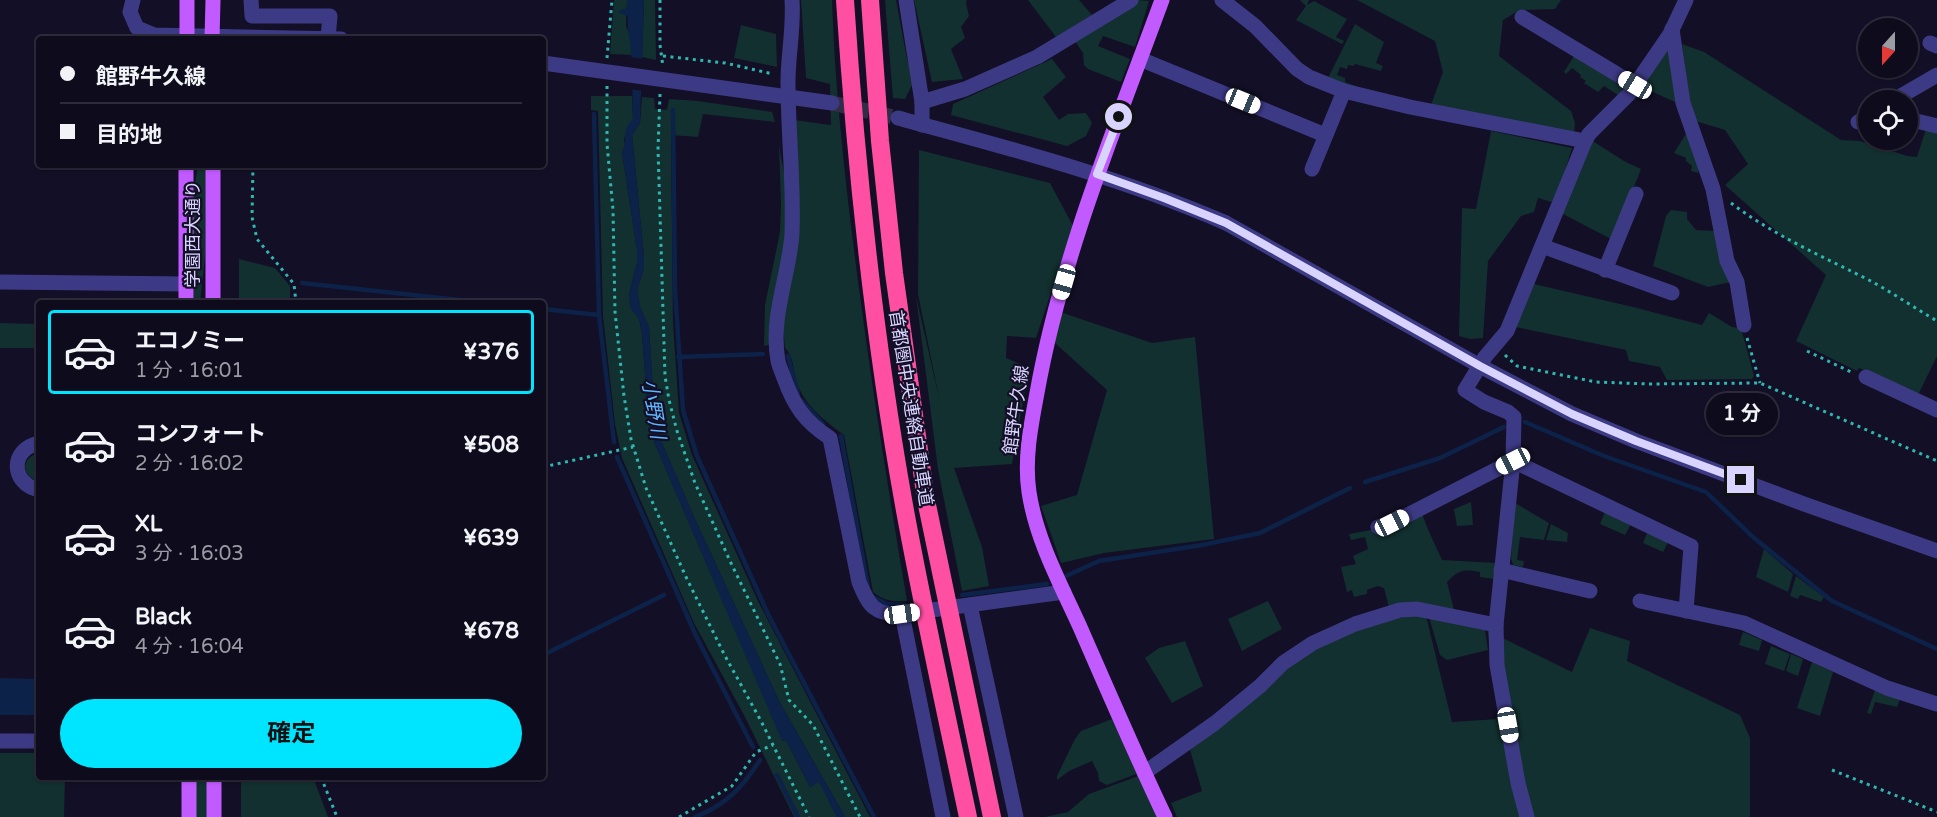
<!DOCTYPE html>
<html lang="ja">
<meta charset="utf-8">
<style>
:root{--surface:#0e0b1c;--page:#1c1929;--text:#f1f3f6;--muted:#9b9ba3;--line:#2e2b3b;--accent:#00e5ff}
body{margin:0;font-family:"Varela Round","Noto Sans JP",sans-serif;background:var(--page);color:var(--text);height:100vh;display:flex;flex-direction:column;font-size:22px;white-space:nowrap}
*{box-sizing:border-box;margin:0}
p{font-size:20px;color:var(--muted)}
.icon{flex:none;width:33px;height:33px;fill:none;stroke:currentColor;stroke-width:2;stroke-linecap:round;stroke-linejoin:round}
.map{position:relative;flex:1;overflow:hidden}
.details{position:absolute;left:36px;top:300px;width:510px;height:480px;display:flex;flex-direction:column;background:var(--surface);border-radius:6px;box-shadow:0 2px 4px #0004,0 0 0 2px var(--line)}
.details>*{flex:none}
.guide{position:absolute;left:36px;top:36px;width:510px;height:132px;border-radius:6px;box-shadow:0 2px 4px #0004,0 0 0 2px var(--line);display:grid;align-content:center;height:132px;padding:0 24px;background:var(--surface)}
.needle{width:39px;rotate:201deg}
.controls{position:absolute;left:1858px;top:18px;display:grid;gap:12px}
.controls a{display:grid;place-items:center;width:60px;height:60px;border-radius:50%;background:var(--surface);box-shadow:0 2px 4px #0004,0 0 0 2px var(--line);font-size:30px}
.end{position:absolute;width:27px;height:27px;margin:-14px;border:8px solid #d9d4ff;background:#111;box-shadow:0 0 0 3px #111}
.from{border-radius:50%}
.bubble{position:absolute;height:42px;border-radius:21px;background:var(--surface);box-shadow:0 2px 4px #0004,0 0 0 2px var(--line);font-size:20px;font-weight:700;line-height:42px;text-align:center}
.car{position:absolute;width:18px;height:36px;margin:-18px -9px;border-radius:8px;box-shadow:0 0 4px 2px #0007;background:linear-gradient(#fff 24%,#345 0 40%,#fff 0 76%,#345 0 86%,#fff 0)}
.guide b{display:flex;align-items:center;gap:21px;height:57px;font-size:22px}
.guide b+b{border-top:2px solid var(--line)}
.guide i{width:15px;height:15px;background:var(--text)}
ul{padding:10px 0 0;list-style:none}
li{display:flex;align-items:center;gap:18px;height:84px;margin:0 12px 9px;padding:0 12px;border:3px solid transparent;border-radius:6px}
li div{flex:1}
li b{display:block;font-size:22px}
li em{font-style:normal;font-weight:700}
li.current{border-color:var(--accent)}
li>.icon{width:54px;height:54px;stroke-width:1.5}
.primary-button{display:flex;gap:12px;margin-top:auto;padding:12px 24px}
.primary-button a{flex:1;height:69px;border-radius:36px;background:var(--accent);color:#111;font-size:24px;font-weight:700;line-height:69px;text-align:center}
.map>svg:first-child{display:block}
.green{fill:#12302f}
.water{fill:#0c2248}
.pier{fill:#130f26}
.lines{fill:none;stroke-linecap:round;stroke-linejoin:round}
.stream{stroke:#0c2248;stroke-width:4.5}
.minor-tunnel{stroke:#312d47;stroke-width:15;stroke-dasharray:15 8;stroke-linecap:butt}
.path{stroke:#2fb8b0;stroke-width:3;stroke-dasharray:3 4.5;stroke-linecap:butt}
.minor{stroke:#3d3a85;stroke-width:15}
.major{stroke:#c25bff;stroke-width:15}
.highway{stroke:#ff4fa3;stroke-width:18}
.route{stroke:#d9d4ff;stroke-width:8}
.labels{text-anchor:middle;stroke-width:4.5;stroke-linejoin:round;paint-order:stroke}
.street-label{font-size:18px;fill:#d9d4ff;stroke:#130f26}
.water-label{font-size:20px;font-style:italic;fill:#62b6ff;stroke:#130f26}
</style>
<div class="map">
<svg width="1937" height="817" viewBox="0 0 1937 817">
<rect width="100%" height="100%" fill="#130f26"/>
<g class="green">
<polygon points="614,0 627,0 626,26 630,35 632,55 610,54"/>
<polygon points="644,0 655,0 656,60 642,57"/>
<path d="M801,0H832C835,94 846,188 858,281C872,388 889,495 907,601C893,602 884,601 873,592L844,435C825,421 805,406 797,383C793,371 794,356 785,348L783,326L794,120L831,125L830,84L806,78Z"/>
<polygon points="885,0 896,0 907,59 914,81 905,99 893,98"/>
<polygon points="914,0 967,0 966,3 969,16 961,27 965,38 951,49 963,79 932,82"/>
<polygon points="1028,0 1079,0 1092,15 1056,37"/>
<polygon points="1137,0 1149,1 1135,47 1103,36 1098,46 1130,59 1121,82 1088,69 1084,65 1083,53 1075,41"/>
<polygon points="1300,0 1309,0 1307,5 1314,1 1347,19 1336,37 1344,41 1342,44 1296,20 1306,6"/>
<polygon points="1357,0 1561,0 1555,9 1520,10 1503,20 1499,56 1571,111 1575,123 1574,135 1431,105 1443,72 1435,41"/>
<polygon points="1355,24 1384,42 1376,63 1383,66 1381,71 1355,64 1354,66 1348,65 1347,69 1340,67 1337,75 1345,78 1345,82 1374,93 1327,80"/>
<polygon points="741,25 776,34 777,67 734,58"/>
<polygon points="1671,41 1677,103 1642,87"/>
<polygon points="1682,44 1704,52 1841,140 1860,141 1907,156 1917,157 1926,129 1937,132 1937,356 1918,395 1859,368 1857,371 1796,341 1826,275 1725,185 1748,164 1725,130 1692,120"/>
<polygon points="1574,56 1625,86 1618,95 1604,86 1598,92 1584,83 1586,81 1580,77 1581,75 1572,68 1566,74 1564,72"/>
<polygon points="1052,59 1066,77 1043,97 1059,120 1068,114 1086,113 1092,123 1086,136 1067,146 951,115 953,104"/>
<polygon points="591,96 632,96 633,119 624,139 625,146 622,152 637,250 637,263 629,294 639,319 642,333 648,415 655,444 783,741 786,740 810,787 819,781 837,817 794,817 745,717 694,623 622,458 615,424 603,316 598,111 591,110"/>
<polygon points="642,97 654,98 655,109 667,110 669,99 698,101 772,112 775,122 703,114 698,137 671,135 673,322 679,413 692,455 757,599 870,817 845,817 779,701 694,517 662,443 654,407 649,327 640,307 637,290 644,269 644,257 632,135 640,123"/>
<polygon points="1491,131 1572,148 1555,203 1538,198 1534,212 1521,216 1488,261 1483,338 1470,339 1459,336 1462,208 1476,209"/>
<polygon points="1687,132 1700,166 1698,173 1691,171 1692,166 1686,161 1686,158 1674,153"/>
<polygon points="1591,140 1624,161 1641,169 1613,240 1561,213"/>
<polygon points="779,146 787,189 788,236 772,344 764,346 765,305 780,232 781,204"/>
<polygon points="919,150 1050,183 1073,226 1036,338 1007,336 1006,358 1029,368 1012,464 954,468 982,547 989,586 962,591 938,469 916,296 940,402 918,294"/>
<polygon points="198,165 206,165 205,256 200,303 194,303 192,202"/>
<polygon points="1671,210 1687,212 1687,219 1696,230 1715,231 1731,282 1708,287 1653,266 1666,216"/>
<polygon points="239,259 275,268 290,286 290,303 239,303"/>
<polygon points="1534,284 1633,307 1702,325 1709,313 1732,327 1741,328 1754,376 1752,379 1667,380 1660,367 1629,361 1626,350 1516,327"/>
<polygon points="1060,312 1152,343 1195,337 1214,539 1104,553 1061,563 1041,506 1077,495 1107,390 1055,343"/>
<polygon points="0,323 39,324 39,348 0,348"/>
<path d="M39,454V481C31,479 26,475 25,466C27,459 31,454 39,454Z"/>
<polygon points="1471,502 1473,525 1457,526 1454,509"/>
<polygon points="1515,503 1549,523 1544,540 1520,537 1517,560 1524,561 1523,567 1513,565 1511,558"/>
<polygon points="1605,512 1631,524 1625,535 1600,524"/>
<path d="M1422,513C1427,529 1435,544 1442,560L1496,563L1494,579L1480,577V572C1463,569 1459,570 1447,582L1454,610L1389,607L1384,588L1378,586L1367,590V594L1354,597L1352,590L1347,592L1341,567L1356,564L1353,556L1368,549L1365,537L1351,540L1349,534L1393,526Z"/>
<polygon points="1551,524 1568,533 1567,542 1546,540"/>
<polygon points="1647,533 1668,542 1663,552 1643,543"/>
<polygon points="1764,549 1793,574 1788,592 1756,577"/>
<polygon points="1796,576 1824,597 1821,602 1800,595 1798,599 1790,596"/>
<polygon points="1268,601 1282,629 1242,651 1228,619"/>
<path d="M1410,616H1426L1452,722L1499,719L1492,674L1488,631L1572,672L1590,628L1630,641L1627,661L1740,715L1750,738V817H1177L1171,803L1202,791L1190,750C1234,712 1286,659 1339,635C1359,626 1388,620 1410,616Z"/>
<polygon points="1429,617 1485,630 1488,650 1447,660 1440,655"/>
<polygon points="1743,632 1762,640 1759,651 1739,645"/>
<polygon points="1185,641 1203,686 1172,703 1145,658 1159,648"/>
<polygon points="1771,646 1790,654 1784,671 1765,664"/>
<polygon points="1791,654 1803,659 1798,676 1786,671"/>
<polygon points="1812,662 1833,672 1820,716 1797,708"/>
<polygon points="1875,690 1900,699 1897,707 1875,702 1871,714 1867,713"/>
<polygon points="1112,719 1139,773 1107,785 1099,781 1098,773 1092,761 1069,771 1057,780 1057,776 1075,739 1081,731"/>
<polygon points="0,753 39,753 39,777 65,777 64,817 0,817"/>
<polygon points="1141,775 1159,817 1045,817 1068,812 1089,794"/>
<polygon points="195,777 207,777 207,817 196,817"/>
<polygon points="241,777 313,777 328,817 241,817"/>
</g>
<g class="water">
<path d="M627,0H644L640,123L632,135L644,257V269L637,290L640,307L649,327L654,407L662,443L694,517L779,701L845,817H837L819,782L810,787L786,740L782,741L655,444L648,415L642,333L639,319L630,308L629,294L637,263V250L622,152C629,139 620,132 633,119C632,97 633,75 631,53C631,40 626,29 628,16L619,13L620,10L627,8Z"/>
<polygon points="0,678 39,679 39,715 0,715"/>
</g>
<polygon class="pier" points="629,57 645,59 644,91 629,89"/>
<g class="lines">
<g class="stream">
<polyline points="673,110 675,290 683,410 697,456 768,614 874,817"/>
<polyline points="594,114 599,315 614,442"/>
<polyline points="302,283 487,303"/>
<polyline points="543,309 599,315"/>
<polyline points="788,356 798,394"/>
<polyline points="678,357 763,354"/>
<polyline points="802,401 823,424"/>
<polyline points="1525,422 1604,456 1706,492 1754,538 1832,601 1937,649"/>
<polyline points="841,436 868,587"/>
<polyline points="617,457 697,638 753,747"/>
<polyline points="1365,482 1440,458 1504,427"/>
<polyline points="1066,576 1099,561 1202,545 1260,533 1350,488"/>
<polyline points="962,595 1047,584"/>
<polyline points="873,597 887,604 905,605"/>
<polyline points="543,655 664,595"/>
<polyline points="777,775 798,817"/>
<path d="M695,817C726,805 742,788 760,760"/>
</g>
<polyline class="minor-tunnel" points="832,103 898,118"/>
<g class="path">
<polyline points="660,0 660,45 663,67"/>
<polyline points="663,56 725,63 773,74"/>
<polyline points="607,58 612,0"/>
<polyline points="607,86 607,144 613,210 615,312 624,396 631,439 646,488 686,577 724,654 761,721 809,817"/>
<polyline points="660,94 658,149 665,376 669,400 677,431 695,483 730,561 780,664 789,700 813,725 860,817"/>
<polyline points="253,165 252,217 257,239 294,284 296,303"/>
<path d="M1731,203C1772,234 1819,255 1865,278C1890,291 1913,307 1937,321"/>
<polyline points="1747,338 1760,383"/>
<polyline points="1807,351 1853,373"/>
<polyline points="1505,355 1517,366 1596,382 1649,384 1760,383 1937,461"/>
<polyline points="543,467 633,447"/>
<polyline points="1832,770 1937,812"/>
<polyline points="321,777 337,817"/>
<polyline points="679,817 732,786 756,752 773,745"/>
</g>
<g class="minor">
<polyline points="133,0 130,12 137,28 154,35 341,39"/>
<polyline points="251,0 252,16 330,16 328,38"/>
<path d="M792,0C794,27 788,55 788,82C788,133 794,183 792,234C789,276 770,317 778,361C779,366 782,372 784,378C794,406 805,422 830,438L859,582C869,606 874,615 902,614L1064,592"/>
<polyline points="906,0 922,102 922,125"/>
<polyline points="1222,0 1255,26 1297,69 1309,77 1344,91 1410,107 1585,141"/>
<polyline points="1522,17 1635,85"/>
<polyline points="1672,29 1683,103 1713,189 1727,261 1737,282 1744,325"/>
<polyline points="1930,43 1937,46"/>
<polyline points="1140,59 1325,135"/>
<polyline points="543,63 832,103"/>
<polyline points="1894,100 1937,75"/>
<polyline points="922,102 965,89 1037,57 1131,0"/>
<path d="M898,118C1009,148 1120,177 1226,223L1480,366L1572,414L1636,441L1804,504L1937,551"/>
<polyline points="1908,119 1937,126"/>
<polyline points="1858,122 1869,115"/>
<polyline points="1312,169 1344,91"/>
<polyline points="1542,246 1672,293"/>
<polyline points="1605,270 1636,194"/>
<polyline points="0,282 186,284"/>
<polyline points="1866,377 1937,410"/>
<path d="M39,443C10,449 10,483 39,490"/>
<polyline points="1513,461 1691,546 1686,611"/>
<polyline points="1378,527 1392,523 1513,461"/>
<polyline points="1501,570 1590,591"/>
<polyline points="1640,601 1744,623 1887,688 1937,704"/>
<polyline points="970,605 1016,817"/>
<polyline points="902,614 943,817"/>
<polyline points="0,741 39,741"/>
<polyline points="1144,773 1215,723 1260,686 1283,663 1313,643 1355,624 1400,610 1417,609 1496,625"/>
<polyline points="1527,817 1518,783 1497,665 1496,625 1513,461 1514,417 1508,412 1484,402 1465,390 1485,357 1507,331 1585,141 1589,134 1629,94 1670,34 1686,0"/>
</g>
<g class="major">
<polyline points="187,0 187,39"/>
<path d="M1162,0C1115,128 1061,258 1037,393C1031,425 1024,459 1029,492C1036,539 1060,583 1080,627C1108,691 1135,754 1165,817"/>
<polyline points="212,39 213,0"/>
<polyline points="186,165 186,303"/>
<polyline points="213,165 213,303"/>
<polyline points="189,817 189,777"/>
<polyline points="214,817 214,777"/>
</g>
<g class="highway">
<path d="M845,0C856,169 874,338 904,505C923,610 946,713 968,817"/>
<polyline points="870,0 880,141 894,273 926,500 992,817"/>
</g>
</g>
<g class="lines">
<polyline class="route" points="1119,117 1097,174 1164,198 1226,223 1480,366 1572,414 1636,441 1741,480"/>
</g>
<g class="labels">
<g class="street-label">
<text transform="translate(193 234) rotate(-90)" y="6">学園西大通り</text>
<text transform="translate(911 408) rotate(81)" y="6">首都圏中央連絡自動車道</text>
<text transform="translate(1016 410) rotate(-82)" y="6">館野牛久線</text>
</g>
<g class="water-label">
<text transform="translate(654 409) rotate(81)" y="7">小野川</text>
</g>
</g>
</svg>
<div class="controls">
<a><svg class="needle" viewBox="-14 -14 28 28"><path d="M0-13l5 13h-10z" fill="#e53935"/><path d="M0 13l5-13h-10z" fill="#9b9ba3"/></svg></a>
<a><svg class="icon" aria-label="locate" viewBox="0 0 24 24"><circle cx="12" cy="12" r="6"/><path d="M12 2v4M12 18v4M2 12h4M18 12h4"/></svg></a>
</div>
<i class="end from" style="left:1119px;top:117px"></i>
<i class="end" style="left:1741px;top:480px"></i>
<div class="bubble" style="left:1706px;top:393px;width:72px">1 分</div>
<i class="car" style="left:1635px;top:85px;rotate:301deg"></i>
<i class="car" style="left:1243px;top:101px;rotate:112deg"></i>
<i class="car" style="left:1064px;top:282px;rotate:196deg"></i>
<i class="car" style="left:1513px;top:461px;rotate:243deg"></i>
<i class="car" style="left:1392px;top:523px;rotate:63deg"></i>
<i class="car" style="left:902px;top:614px;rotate:82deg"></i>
<i class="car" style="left:1508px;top:725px;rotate:170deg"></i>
<div class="guide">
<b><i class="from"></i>館野牛久線</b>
<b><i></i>目的地</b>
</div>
<section class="details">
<ul>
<li class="current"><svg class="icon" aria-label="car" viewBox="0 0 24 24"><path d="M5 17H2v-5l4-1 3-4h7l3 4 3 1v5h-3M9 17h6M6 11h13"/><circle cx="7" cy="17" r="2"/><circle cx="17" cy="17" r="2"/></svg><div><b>エコノミー</b><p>1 分 · 16:01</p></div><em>¥376</em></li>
<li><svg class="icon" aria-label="car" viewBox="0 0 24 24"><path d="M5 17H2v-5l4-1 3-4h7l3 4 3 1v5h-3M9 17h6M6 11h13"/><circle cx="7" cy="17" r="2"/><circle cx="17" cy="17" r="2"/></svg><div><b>コンフォート</b><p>2 分 · 16:02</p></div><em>¥508</em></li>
<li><svg class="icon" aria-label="car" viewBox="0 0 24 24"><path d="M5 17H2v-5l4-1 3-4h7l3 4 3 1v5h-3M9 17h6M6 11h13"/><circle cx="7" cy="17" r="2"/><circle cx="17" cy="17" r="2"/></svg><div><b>XL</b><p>3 分 · 16:03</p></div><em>¥639</em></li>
<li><svg class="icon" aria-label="car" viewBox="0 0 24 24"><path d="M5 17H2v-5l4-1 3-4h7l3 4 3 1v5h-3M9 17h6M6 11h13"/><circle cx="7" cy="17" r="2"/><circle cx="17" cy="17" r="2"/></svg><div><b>Black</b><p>4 分 · 16:04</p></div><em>¥678</em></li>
</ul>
<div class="primary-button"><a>確定</a></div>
</section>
</div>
